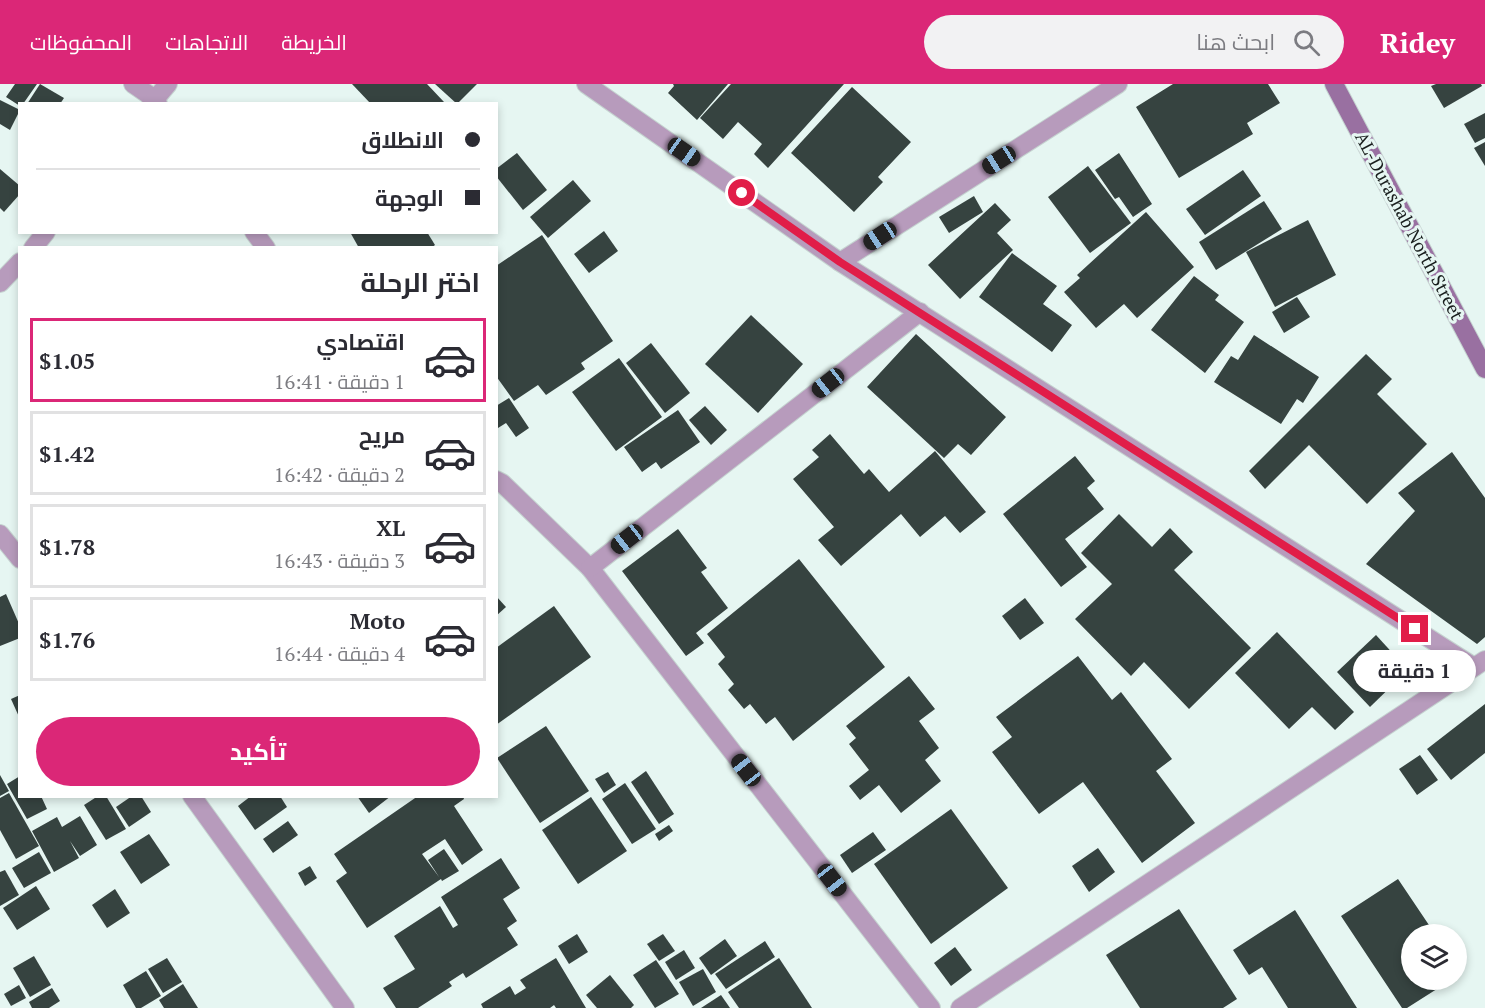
<!DOCTYPE html>
<html lang="ar">
<meta charset="utf-8">
<style>
:root{--surface:#fff;--page:#f2f2f3;--text:#2b2b33;--muted:#7c7c81;--line:#e1e1e2;--accent:#db2777}
body{margin:0;font-family:"PT Serif",Cairo,serif;background:var(--page);color:var(--text);direction:rtl;height:100vh;display:flex;flex-direction:column;font-size:22px;white-space:nowrap}
*{box-sizing:border-box;margin:0}
p{font-size:20px;color:var(--muted)}
.icon{flex:none;width:33px;height:33px;fill:none;stroke:currentColor;stroke-width:2;stroke-linecap:round;stroke-linejoin:round}
.map{position:relative;flex:1;overflow:hidden;direction:ltr}
.sheet{position:absolute;left:18px;top:162px;width:480px;height:552px;display:flex;flex-direction:column;background:var(--surface);border-radius:0px;box-shadow:0 3px 9px #0003;direction:rtl}
.sheet>*{flex:none}
.top-card{position:absolute;left:18px;top:18px;width:480px;height:132px;border-radius:0px;box-shadow:0 3px 9px #0003;direction:rtl;display:grid;align-content:center;height:132px;padding:0 18px;background:var(--surface)}
.tools{position:absolute;left:1401px;top:840px;display:grid;gap:12px}
.tools a{display:grid;place-items:center;width:66px;height:66px;border-radius:50%;background:var(--surface);box-shadow:0 3px 9px #0003;font-size:30px}
.end{position:absolute;width:27px;height:27px;margin:-14px;border:8px solid #e11d48;background:#fff;box-shadow:0 0 0 3px #fff}
.from{border-radius:50%}
.bubble{position:absolute;height:42px;border-radius:21px;background:var(--surface);box-shadow:0 3px 9px #0003;font-size:20px;font-weight:700;line-height:42px;text-align:center;direction:rtl}
.car{position:absolute;width:18px;height:36px;margin:-18px -9px;border-radius:8px;box-shadow:0 0 4px 2px #0007;background:linear-gradient(#222 24%,#8ab4d8 0 40%,#222 0 76%,#8ab4d8 0 86%,#222 0)}
.top-card b{display:flex;align-items:center;gap:21px;height:57px;font-size:22px}
.top-card b+b{border-top:2px solid var(--line)}
.top-card i{width:15px;height:15px;background:var(--text)}
ul{padding:0;list-style:none}
li{display:flex;align-items:center;gap:18px;height:84px;margin:0 12px 9px;padding:0 6px;border:3px solid var(--line);border-radius:0px}
li div{flex:1}
li b{display:block;font-size:22px}
li em{font-style:normal;font-weight:700}
li.current{border-color:var(--accent)}
li>.icon{width:54px;height:54px;stroke-width:1.5}
h2{padding:0 18px;font-size:27px;line-height:72px}
.cta{display:flex;gap:12px;margin-top:auto;padding:12px 18px}
.cta a{flex:1;height:69px;border-radius:36px;background:var(--accent);color:#fff;font-size:24px;font-weight:700;line-height:69px;text-align:center}
header{display:flex;align-items:center;gap:36px;box-sizing:border-box;height:84px;padding:0 30px;background:var(--accent);color:#fff}
header strong{font-size:28px}
nav{display:flex;gap:33px;margin-inline-start:auto;font-size:21px}
.search{width:420px;height:54px;background:var(--page);display:flex;align-items:center;gap:15px;box-sizing:border-box;padding:0 21px;border-radius:33px;color:var(--muted);font-size:22px}
.map>svg:first-child{display:block}
.building{fill:#364340}
.lines{fill:none;stroke-linecap:round;stroke-linejoin:round}
.street-casing{stroke:#c5d3d0;stroke-width:20}
.secondary-casing{stroke:#c5d3d0;stroke-width:20}
.street{stroke:#b79bbc;stroke-width:18}
.secondary{stroke:#9970a1;stroke-width:18}
.route{stroke:#e11d48;stroke-width:8}
.labels{text-anchor:middle;stroke-width:6;stroke-linejoin:round;paint-order:stroke}
.street-label{font-size:18px;fill:#181d1c;stroke:#e6f6f2}
</style>
<header>
<strong>Ridey</strong>
<div class="search"><svg class="icon" aria-label="search" viewBox="0 0 24 24"><circle cx="10" cy="10" r="6"/><path d="M15 15l6 6"/></svg>ابحث هنا</div>
<nav><a>الخريطة</a><a>الاتجاهات</a><a>المحفوظات</a></nav>
</header>
<div class="map">
<svg width="1485" height="924" viewBox="0 0 1485 924">
<rect width="100%" height="100%" fill="#e6f6f2"/>
<g class="building">
<polygon points="15,0 37,0 23,20 20,20 20,22 6,13"/>
<polygon points="40,0 64,14 60,20 27,20"/>
<polygon points="352,0 427,0 444,18 442,20 371,20"/>
<polygon points="435,0 477,0 457,20"/>
<polygon points="673,0 728,0 697,36 668,9 674,2"/>
<polygon points="731,0 844,0 768,84 754,70 762,60 738,38 723,55 700,34"/>
<polygon points="1173,0 1268,0 1280,19 1247,39 1253,50 1179,94 1136,23"/>
<polygon points="1436,0 1481,0 1482,2 1444,24 1431,2"/>
<polygon points="852,3 911,58 878,93 883,98 854,128 791,69"/>
<polygon points="0,16 20,26 10,46 0,40"/>
<polygon points="1485,29 1485,54 1475,59 1464,40"/>
<polygon points="1485,58 1485,82 1474,64"/>
<polygon points="517,69 547,106 523,126 496,92 496,85"/>
<polygon points="1119,69 1152,120 1133,133 1119,113 1115,115 1095,86"/>
<polygon points="1088,82 1131,139 1090,169 1048,113"/>
<polygon points="0,85 20,102 20,110 4,128 0,124"/>
<polygon points="1243,86 1261,112 1205,151 1186,125"/>
<polygon points="573,96 591,117 548,154 530,133"/>
<polygon points="974,112 983,128 949,149 939,133"/>
<polygon points="1264,117 1282,145 1216,186 1199,158"/>
<polygon points="995,119 1011,136 997,149 1013,166 960,215 928,181"/>
<polygon points="1146,128 1194,183 1137,234 1124,220 1096,244 1064,208 1080,194 1077,191"/>
<polygon points="1308,136 1336,191 1275,223 1246,168"/>
<polygon points="604,147 618,167 589,189 574,170"/>
<polygon points="350,148 427,148 435,161 431,164 359,164"/>
<polygon points="542,151 613,257 581,279 585,285 546,311 538,301 514,317 496,292 496,182"/>
<polygon points="1012,169 1057,202 1043,220 1072,241 1052,268 979,213"/>
<polygon points="1194,192 1219,211 1215,216 1244,238 1205,289 1151,246"/>
<polygon points="1297,213 1310,233 1284,249 1272,228"/>
<polygon points="751,231 803,280 758,329 705,280"/>
<polygon points="916,250 1006,333 971,371 958,360 944,374 867,303"/>
<polygon points="1254,251 1319,293 1303,319 1297,315 1281,340 1214,298 1231,272 1238,276"/>
<polygon points="651,259 690,309 665,329 626,279"/>
<polygon points="1366,270 1392,295 1377,310 1427,360 1367,420 1309,361 1265,405 1249,387"/>
<polygon points="619,274 662,333 616,367 572,308"/>
<polygon points="509,314 529,344 516,353 506,339 498,344 496,342 496,322"/>
<polygon points="705,322 727,346 711,361 689,336"/>
<polygon points="678,326 700,358 661,385 656,378 642,388 624,363"/>
<polygon points="830,350 864,390 869,385 889,408 935,367 986,428 960,449 945,432 920,453 901,430 841,482 818,456 834,443 793,395 819,373 812,366"/>
<polygon points="1452,368 1485,414 1485,553 1477,560 1366,480 1415,427 1398,409"/>
<polygon points="1075,372 1095,397 1087,404 1104,425 1065,455 1087,483 1061,503 1003,430"/>
<polygon points="1119,430 1152,463 1170,444 1193,468 1174,486 1251,564 1189,625 1144,578 1131,592 1075,535 1112,500 1081,469"/>
<polygon points="678,445 707,484 701,488 728,524 696,549 704,559 686,572 622,487"/>
<polygon points="799,475 885,583 793,657 775,633 766,640 750,620 744,625 728,606 734,600 718,580 725,573 707,550"/>
<polygon points="6,510 20,542 20,554 0,562 0,513"/>
<polygon points="496,512 506,523 496,532"/>
<polygon points="1025,514 1044,539 1020,556 1002,532"/>
<polygon points="554,522 591,573 496,641 496,564"/>
<polygon points="1277,548 1354,628 1335,646 1312,623 1289,645 1235,589"/>
<polygon points="1376,551 1408,586 1370,623 1337,588"/>
<polygon points="1078,572 1112,616 1121,608 1172,675 1156,687 1195,739 1142,779 1083,698 1039,730 992,668 1012,653 996,633"/>
<polygon points="909,592 935,625 919,637 939,664 925,676 941,697 901,729 879,701 860,716 849,702 869,686 849,660 856,654 846,642"/>
<polygon points="20,611 20,635 11,615"/>
<polygon points="1485,620 1485,669 1451,696 1427,665"/>
<polygon points="546,642 589,707 540,739 497,674"/>
<polygon points="1420,671 1438,696 1417,711 1399,685"/>
<polygon points="646,687 674,730 659,740 631,698"/>
<polygon points="608,688 616,701 604,709 595,695"/>
<polygon points="0,691 9,707 0,712"/>
<polygon points="20,692 20,712 41,712 47,725 27,735 7,700"/>
<polygon points="625,699 656,745 632,760 602,715"/>
<polygon points="9,709 39,762 16,775 0,746 0,714"/>
<polygon points="98,712 106,712 126,745 106,756 84,721"/>
<polygon points="132,712 141,712 151,728 129,743 116,723"/>
<polygon points="251,712 280,712 287,723 255,746 238,722"/>
<polygon points="357,712 391,712 369,729"/>
<polygon points="418,712 463,712 464,715 454,722 483,766 462,781 445,755 422,770 439,793 428,776 444,765 459,787 442,797 441,795 367,844 336,797 347,789 334,770"/>
<polygon points="591,713 627,767 578,800 542,746"/>
<polygon points="951,725 1008,804 931,860 874,780"/>
<polygon points="80,732 97,761 80,772 70,757 79,774 54,788 32,747 57,733 62,743"/>
<polygon points="288,737 298,751 273,769 263,755"/>
<polygon points="669,741 673,747 659,757 655,750"/>
<polygon points="873,748 886,766 852,789 840,771"/>
<polygon points="149,750 170,781 141,800 120,768"/>
<polygon points="1098,764 1115,788 1089,808 1072,782"/>
<polygon points="39,768 51,789 24,804 12,784"/>
<polygon points="501,774 520,804 503,815 517,837 507,844 518,861 466,894 463,889 449,898 452,902 418,924 396,924 383,904 415,885 394,852 440,822 453,844 458,841 441,813"/>
<polygon points="310,782 317,794 305,802 298,789"/>
<polygon points="5,786 19,811 0,822 0,788"/>
<polygon points="1398,795 1435,850 1412,850 1412,896 1451,896 1407,924 1402,924 1341,832"/>
<polygon points="36,802 50,825 17,846 3,824"/>
<polygon points="115,805 130,829 107,844 92,821"/>
<polygon points="1179,825 1237,915 1223,924 1140,924 1106,871"/>
<polygon points="1295,826 1357,924 1288,924 1262,883 1249,891 1233,866"/>
<polygon points="577,850 588,868 569,880 558,862"/>
<polygon points="663,850 675,867 659,877 647,860"/>
<polygon points="725,855 737,872 711,891 699,874"/>
<polygon points="765,857 775,873 726,905 715,890"/>
<polygon points="955,863 972,886 951,902 934,879"/>
<polygon points="684,866 695,884 676,896 665,878"/>
<polygon points="34,872 51,901 30,913 13,884"/>
<polygon points="167,874 182,898 163,909 148,885"/>
<polygon points="556,874 586,924 556,924 554,921 550,924 483,924 481,920 510,902 515,911 526,904 520,896"/>
<polygon points="779,874 812,924 739,924 728,908"/>
<polygon points="656,876 679,910 655,924 633,891"/>
<polygon points="703,885 716,908 693,922 679,898"/>
<polygon points="146,887 161,912 141,924 136,924 123,901"/>
<polygon points="610,891 634,921 631,924 597,924 586,911"/>
<polygon points="183,900 198,924 164,924 159,916"/>
<polygon points="19,901 26,914 11,922 4,910"/>
<polygon points="52,904 60,917 49,924 32,924 29,918"/>
<polygon points="721,911 730,924 701,924"/>
</g>
<g class="lines">
<g class="street-casing">
<g id="street">
<polyline points="133,0 155,15 158,20"/>
<polyline points="586,0 840,178 1474,583"/>
<polyline points="151,20 168,0"/>
<polyline points="254,148 266,164"/>
<polyline points="33,164 46,148"/>
<polyline points="840,178 1118,0"/>
<polyline points="0,199 20,178"/>
<polyline points="496,396 502,399 590,484 931,924"/>
<polyline points="0,450 20,475"/>
<polyline points="590,484 920,228"/>
<polyline points="192,712 345,924"/>
<polyline points="960,924 1485,576"/>
</g>
</g>
<g class="secondary-casing">
<polyline id="secondary" points="1334,0 1485,285"/>
</g>
<use href="#street" class="street"/>
<use href="#secondary" class="secondary"/>
</g>
<g class="lines">
<polyline class="route" points="742,109 840,178 1415,545"/>
</g>
<g class="labels">
<g class="street-label">
<text transform="translate(1409 142) rotate(62)" y="6">AL-Durashab North Street</text>
</g>
</g>
</svg>
<div class="tools">
<a><svg class="icon" aria-label="layers" viewBox="0 0 24 24"><path d="M12 4l9 5-9 5-9-5zM3 14l9 5 9-5"/></svg></a>
</div>
<i class="end from" style="left:742px;top:109px"></i>
<i class="end" style="left:1415px;top:545px"></i>
<div class="bubble" style="left:1353px;top:566px;width:123px">1 دقيقة</div>
<i class="car" style="left:684px;top:68px;rotate:125deg"></i>
<i class="car" style="left:999px;top:76px;rotate:238deg"></i>
<i class="car" style="left:880px;top:152px;rotate:237deg"></i>
<i class="car" style="left:828px;top:299px;rotate:232deg"></i>
<i class="car" style="left:627px;top:455px;rotate:232deg"></i>
<i class="car" style="left:746px;top:686px;rotate:322deg"></i>
<i class="car" style="left:832px;top:796px;rotate:142deg"></i>
<div class="top-card">
<b><i class="from"></i>الانطلاق</b>
<b><i></i>الوجهة</b>
</div>
<section class="sheet">
<h2>اختر الرحلة</h2>
<ul>
<li class="current"><svg class="icon" aria-label="car" viewBox="0 0 24 24"><path d="M5 17H2v-5l4-1 3-4h7l3 4 3 1v5h-3M9 17h6M6 11h13"/><circle cx="7" cy="17" r="2"/><circle cx="17" cy="17" r="2"/></svg><div><b>اقتصادي</b><p>1 دقيقة · 16:41</p></div><em>$1.05</em></li>
<li><svg class="icon" aria-label="car" viewBox="0 0 24 24"><path d="M5 17H2v-5l4-1 3-4h7l3 4 3 1v5h-3M9 17h6M6 11h13"/><circle cx="7" cy="17" r="2"/><circle cx="17" cy="17" r="2"/></svg><div><b>مريح</b><p>2 دقيقة · 16:42</p></div><em>$1.42</em></li>
<li><svg class="icon" aria-label="car" viewBox="0 0 24 24"><path d="M5 17H2v-5l4-1 3-4h7l3 4 3 1v5h-3M9 17h6M6 11h13"/><circle cx="7" cy="17" r="2"/><circle cx="17" cy="17" r="2"/></svg><div><b>XL</b><p>3 دقيقة · 16:43</p></div><em>$1.78</em></li>
<li><svg class="icon" aria-label="car" viewBox="0 0 24 24"><path d="M5 17H2v-5l4-1 3-4h7l3 4 3 1v5h-3M9 17h6M6 11h13"/><circle cx="7" cy="17" r="2"/><circle cx="17" cy="17" r="2"/></svg><div><b>Moto</b><p>4 دقيقة · 16:44</p></div><em>$1.76</em></li>
</ul>
<div class="cta"><a>تأكيد</a></div>
</section>
</div>
